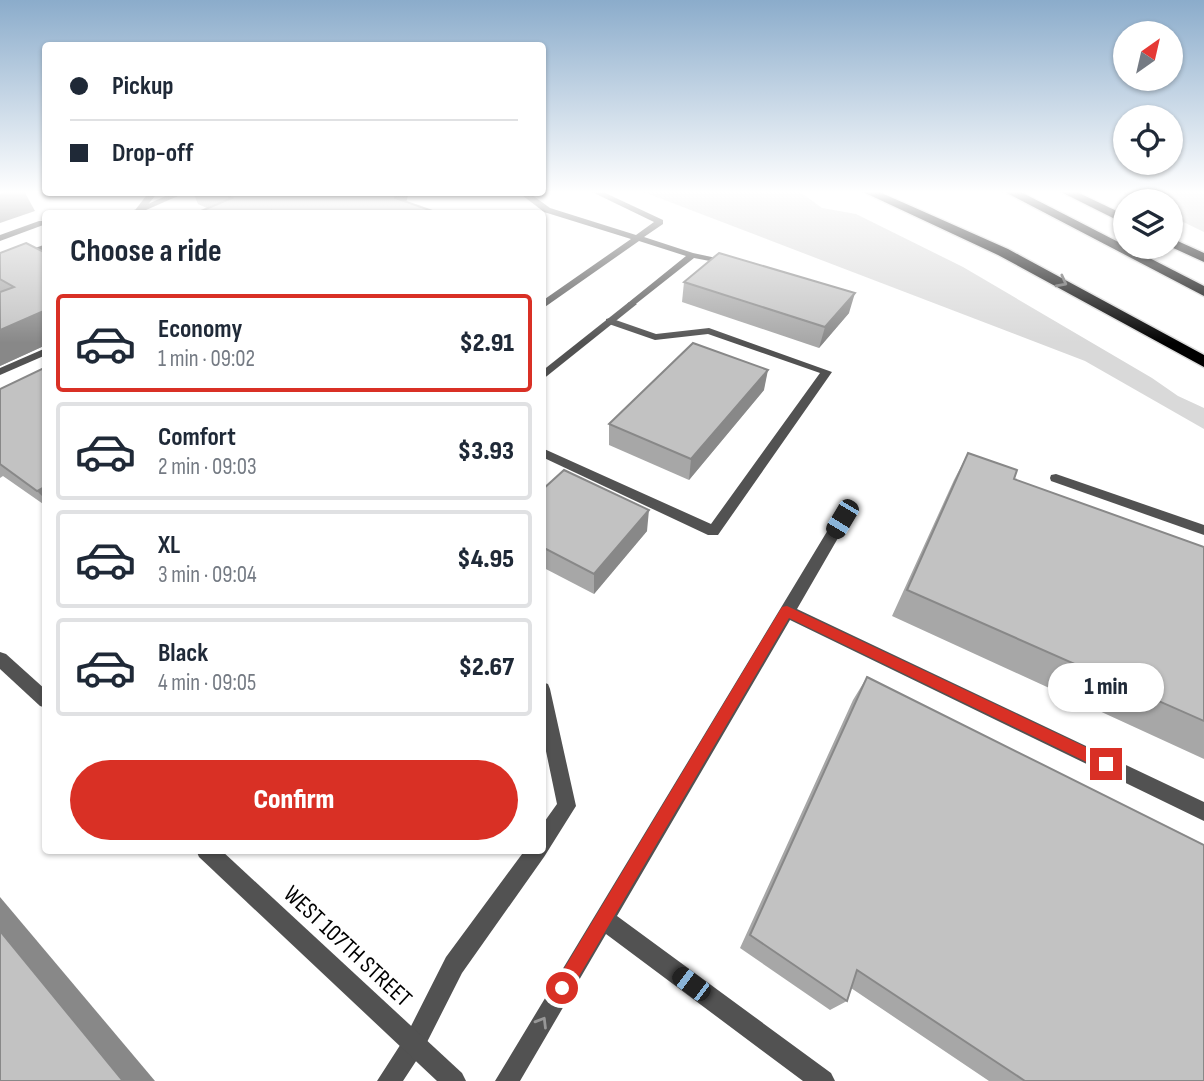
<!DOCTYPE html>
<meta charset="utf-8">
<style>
:root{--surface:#fff;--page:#f2f2f3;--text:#1f2937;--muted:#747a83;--line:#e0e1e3;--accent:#d93025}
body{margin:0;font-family:"Sofia Sans Condensed",sans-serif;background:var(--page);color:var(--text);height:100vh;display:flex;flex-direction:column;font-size:26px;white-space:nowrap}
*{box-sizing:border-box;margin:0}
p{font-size:23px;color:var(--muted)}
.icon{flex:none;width:38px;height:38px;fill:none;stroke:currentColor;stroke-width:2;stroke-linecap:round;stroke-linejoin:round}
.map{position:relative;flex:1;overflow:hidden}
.side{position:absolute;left:42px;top:210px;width:504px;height:644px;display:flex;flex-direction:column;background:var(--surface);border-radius:7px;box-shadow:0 2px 5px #0004}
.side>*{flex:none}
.guide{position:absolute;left:42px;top:42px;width:504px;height:154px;border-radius:7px;box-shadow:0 2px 5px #0004;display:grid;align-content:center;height:154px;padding:0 28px;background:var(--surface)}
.needle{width:46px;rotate:34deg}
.fabs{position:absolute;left:1113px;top:21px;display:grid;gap:14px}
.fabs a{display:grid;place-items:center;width:70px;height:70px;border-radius:50%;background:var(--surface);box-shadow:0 2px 5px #0004;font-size:35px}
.end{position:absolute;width:32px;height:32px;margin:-16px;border:9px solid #d93025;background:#fff;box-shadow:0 0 0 4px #fff}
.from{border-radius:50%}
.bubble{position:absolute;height:49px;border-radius:24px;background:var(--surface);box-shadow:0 2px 5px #0004;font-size:23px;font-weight:800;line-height:49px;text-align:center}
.car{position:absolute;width:21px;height:42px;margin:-21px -10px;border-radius:9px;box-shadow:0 0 5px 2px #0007;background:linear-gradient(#222 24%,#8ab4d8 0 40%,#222 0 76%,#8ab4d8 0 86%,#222 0)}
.guide b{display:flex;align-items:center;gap:24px;height:66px;font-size:26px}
.guide b+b{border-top:2px solid var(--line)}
.guide i{width:18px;height:18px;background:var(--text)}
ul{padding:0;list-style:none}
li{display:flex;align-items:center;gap:21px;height:98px;margin:0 14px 10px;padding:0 14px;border:4px solid var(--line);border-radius:7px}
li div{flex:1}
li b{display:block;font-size:26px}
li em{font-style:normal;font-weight:800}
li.on{border-color:var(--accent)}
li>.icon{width:63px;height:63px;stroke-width:1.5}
h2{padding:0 28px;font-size:32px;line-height:84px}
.primary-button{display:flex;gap:14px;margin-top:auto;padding:14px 28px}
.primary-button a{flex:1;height:80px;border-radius:42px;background:var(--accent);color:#fff;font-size:28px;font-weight:800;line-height:80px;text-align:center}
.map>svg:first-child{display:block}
.green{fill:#d9d9d9}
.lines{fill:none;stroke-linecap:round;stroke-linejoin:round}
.highway-casing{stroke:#dbdbdb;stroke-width:3}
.lane{fill:#525252;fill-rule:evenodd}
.street{fill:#525252;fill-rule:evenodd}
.highway{fill:#000;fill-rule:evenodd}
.wall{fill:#a7a7a7}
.shaded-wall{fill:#888}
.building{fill:#c2c2c2;stroke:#888;stroke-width:2}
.oneway{stroke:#595959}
.oneway2{stroke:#979797}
.route{fill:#d93025}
.labels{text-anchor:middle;stroke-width:7;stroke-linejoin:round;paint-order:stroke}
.near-street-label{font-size:24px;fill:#000;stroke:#fff}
</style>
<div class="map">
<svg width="1204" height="1081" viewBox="0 0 1204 1081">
<rect width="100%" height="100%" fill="#fff"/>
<g class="green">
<polygon points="641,191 799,191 822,208 856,214 963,267 1152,378 1178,396 1204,408 1204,429 1085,361"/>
<polygon points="1116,191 1204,191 1204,232 1171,216 1171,201 1138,201"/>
</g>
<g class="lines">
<g class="highway-casing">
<g id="highway">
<polygon points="861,191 877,191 1008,249 1204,355 1204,367 998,255"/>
<polygon points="1003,191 1019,191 1204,286 1204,296"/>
<polygon points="1059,191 1075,191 1125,215 1125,224"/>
<polygon points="1171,238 1204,253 1204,262 1171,247"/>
</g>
</g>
<g class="lane">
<polygon points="590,191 601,191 663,220 663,224 644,237 693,253 735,262 731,265 694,258 632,307 627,304 629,302 686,256 639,241 542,309 542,301 631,239 544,212 518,192 528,192 550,208 636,235 654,222"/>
<polygon points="149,192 158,192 143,211 137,211 136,209"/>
<polygon points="39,221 45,221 46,224 0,241 0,235"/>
<polygon points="610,318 656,334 709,328 832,372 718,535 708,535 542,457 542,448 711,524 820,373 708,334 655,340 606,323 606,319"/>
<polygon points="46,348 46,355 0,375 0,368"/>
<polygon points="1056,474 1204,525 1204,535 1051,481 1050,478 1051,475"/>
<polygon points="842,514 849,519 797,609 1204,802 1204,821 790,620 617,916 831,1073 835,1081 803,1081 606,934 520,1081 495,1081 837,515"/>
<polygon points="542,682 548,684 550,689 576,806 544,857 462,973 422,1052 403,1081 377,1081 406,1036 446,957 525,850 542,850 542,825 557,804 542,732"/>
</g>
<g class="street">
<polygon points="175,192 187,192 137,214 125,214"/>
<polygon points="46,244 46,249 0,267 0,261"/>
<polygon points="629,302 637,304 542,380 542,371"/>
<polygon points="0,652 6,654 46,690 46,708 40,706 0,669"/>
<polygon points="196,850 221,850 462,1073 466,1081 437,1081 199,857"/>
</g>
<use href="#highway" class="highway"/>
</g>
<g class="wall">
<polygon points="193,192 299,192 306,195 406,202 207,208 198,204"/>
<polygon points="0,253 46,253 46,345 0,366"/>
<polygon points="684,282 849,313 819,348 682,302"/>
<polygon points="46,367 46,506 3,476 0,478 0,389"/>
<polygon points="764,390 689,480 609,445 609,424"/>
<polygon points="968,453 1014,479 1204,547 1204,759 892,616 954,480"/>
<polygon points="542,490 647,531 594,594 542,567"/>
<polygon points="867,677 1204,1081 989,1081 851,988 847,1001 830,1010 740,948 853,700"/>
</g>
<g class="shaded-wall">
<polygon points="8,191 24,191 35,211 0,223 0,194"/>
<polygon points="397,192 409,192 403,214 395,198"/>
<polygon points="855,293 849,313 819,348 825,327"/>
<polygon points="46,310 46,345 0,366 0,330"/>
<polygon points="768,370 764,390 689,480 691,459"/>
<polygon points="46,486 46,500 37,491"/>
<polygon points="649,510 647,531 594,594 594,574"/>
<polygon points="0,897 155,1081 123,1081 0,931"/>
</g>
<g class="building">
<polygon points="219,192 299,192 306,195 307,192 397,192 395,198 441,214 272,214 271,211 265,214 194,214 232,198"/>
<polygon points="26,243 46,253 46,310 0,330 0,292 14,287 0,279 0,253"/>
<polygon points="719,253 855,293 825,327 684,282"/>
<polygon points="693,343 768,370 691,459 609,424"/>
<polygon points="46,367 46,486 37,491 0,464 0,389"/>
<polygon points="968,453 1017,470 1014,479 1204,547 1204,721 907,590"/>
<polygon points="564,470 649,510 594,574 542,547 542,490"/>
<polygon points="867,677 1204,845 1204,1081 1025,1081 857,970 847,1001 750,935"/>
<polygon points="0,931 123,1081 0,1081"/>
</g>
<defs><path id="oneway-chevron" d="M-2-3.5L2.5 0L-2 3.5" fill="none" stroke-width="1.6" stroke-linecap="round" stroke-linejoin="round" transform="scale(1.75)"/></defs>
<use class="oneway" href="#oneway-chevron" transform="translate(1062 282) rotate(28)"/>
<use class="oneway2" href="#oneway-chevron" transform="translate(542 1022) rotate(-59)"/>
<linearGradient id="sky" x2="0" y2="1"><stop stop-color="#8baccb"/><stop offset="0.56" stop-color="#fff"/><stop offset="1" stop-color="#fff" stop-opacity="0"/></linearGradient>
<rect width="1204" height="343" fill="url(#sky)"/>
<polygon class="route" points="787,606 1111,759 1111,769 1101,769 789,618 568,995 562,997 556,995 553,988 556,982 782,607"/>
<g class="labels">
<g class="near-street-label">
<text transform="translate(348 946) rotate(43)" y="8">WEST 107TH STREET</text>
</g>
</g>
</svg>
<div class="fabs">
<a><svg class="needle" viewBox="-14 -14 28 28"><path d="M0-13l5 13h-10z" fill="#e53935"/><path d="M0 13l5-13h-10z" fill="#747a83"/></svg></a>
<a><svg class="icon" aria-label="locate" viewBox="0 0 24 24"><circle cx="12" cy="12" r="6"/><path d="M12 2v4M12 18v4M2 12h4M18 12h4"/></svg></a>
<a><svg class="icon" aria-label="layers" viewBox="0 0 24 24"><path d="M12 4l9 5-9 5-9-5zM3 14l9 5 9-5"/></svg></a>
</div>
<i class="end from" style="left:562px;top:988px"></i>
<i class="end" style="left:1106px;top:764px"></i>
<div class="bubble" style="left:1048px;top:663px;width:116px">1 min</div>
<i class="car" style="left:842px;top:519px;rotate:211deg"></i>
<i class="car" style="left:691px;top:984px;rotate:307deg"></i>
<div class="guide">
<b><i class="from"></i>Pickup</b>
<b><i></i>Drop-off</b>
</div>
<section class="side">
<h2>Choose a ride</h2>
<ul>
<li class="on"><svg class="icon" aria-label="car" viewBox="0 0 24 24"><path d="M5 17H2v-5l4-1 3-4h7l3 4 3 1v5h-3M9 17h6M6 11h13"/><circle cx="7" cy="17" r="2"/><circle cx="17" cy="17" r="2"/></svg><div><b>Economy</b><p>1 min · 09:02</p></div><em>$2.91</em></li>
<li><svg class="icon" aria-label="car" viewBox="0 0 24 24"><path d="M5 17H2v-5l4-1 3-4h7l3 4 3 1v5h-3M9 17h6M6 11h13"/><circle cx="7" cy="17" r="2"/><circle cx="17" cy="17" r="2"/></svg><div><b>Comfort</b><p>2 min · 09:03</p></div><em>$3.93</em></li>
<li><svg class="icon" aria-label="car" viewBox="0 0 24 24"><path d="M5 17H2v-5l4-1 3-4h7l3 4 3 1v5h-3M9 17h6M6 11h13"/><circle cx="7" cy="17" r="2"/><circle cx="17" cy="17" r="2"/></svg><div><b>XL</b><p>3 min · 09:04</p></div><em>$4.95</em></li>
<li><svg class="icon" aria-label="car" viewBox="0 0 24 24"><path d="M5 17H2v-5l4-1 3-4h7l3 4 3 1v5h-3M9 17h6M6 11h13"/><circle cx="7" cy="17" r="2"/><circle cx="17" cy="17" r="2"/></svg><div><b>Black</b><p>4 min · 09:05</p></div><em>$2.67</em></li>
</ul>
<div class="primary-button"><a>Confirm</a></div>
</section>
</div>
